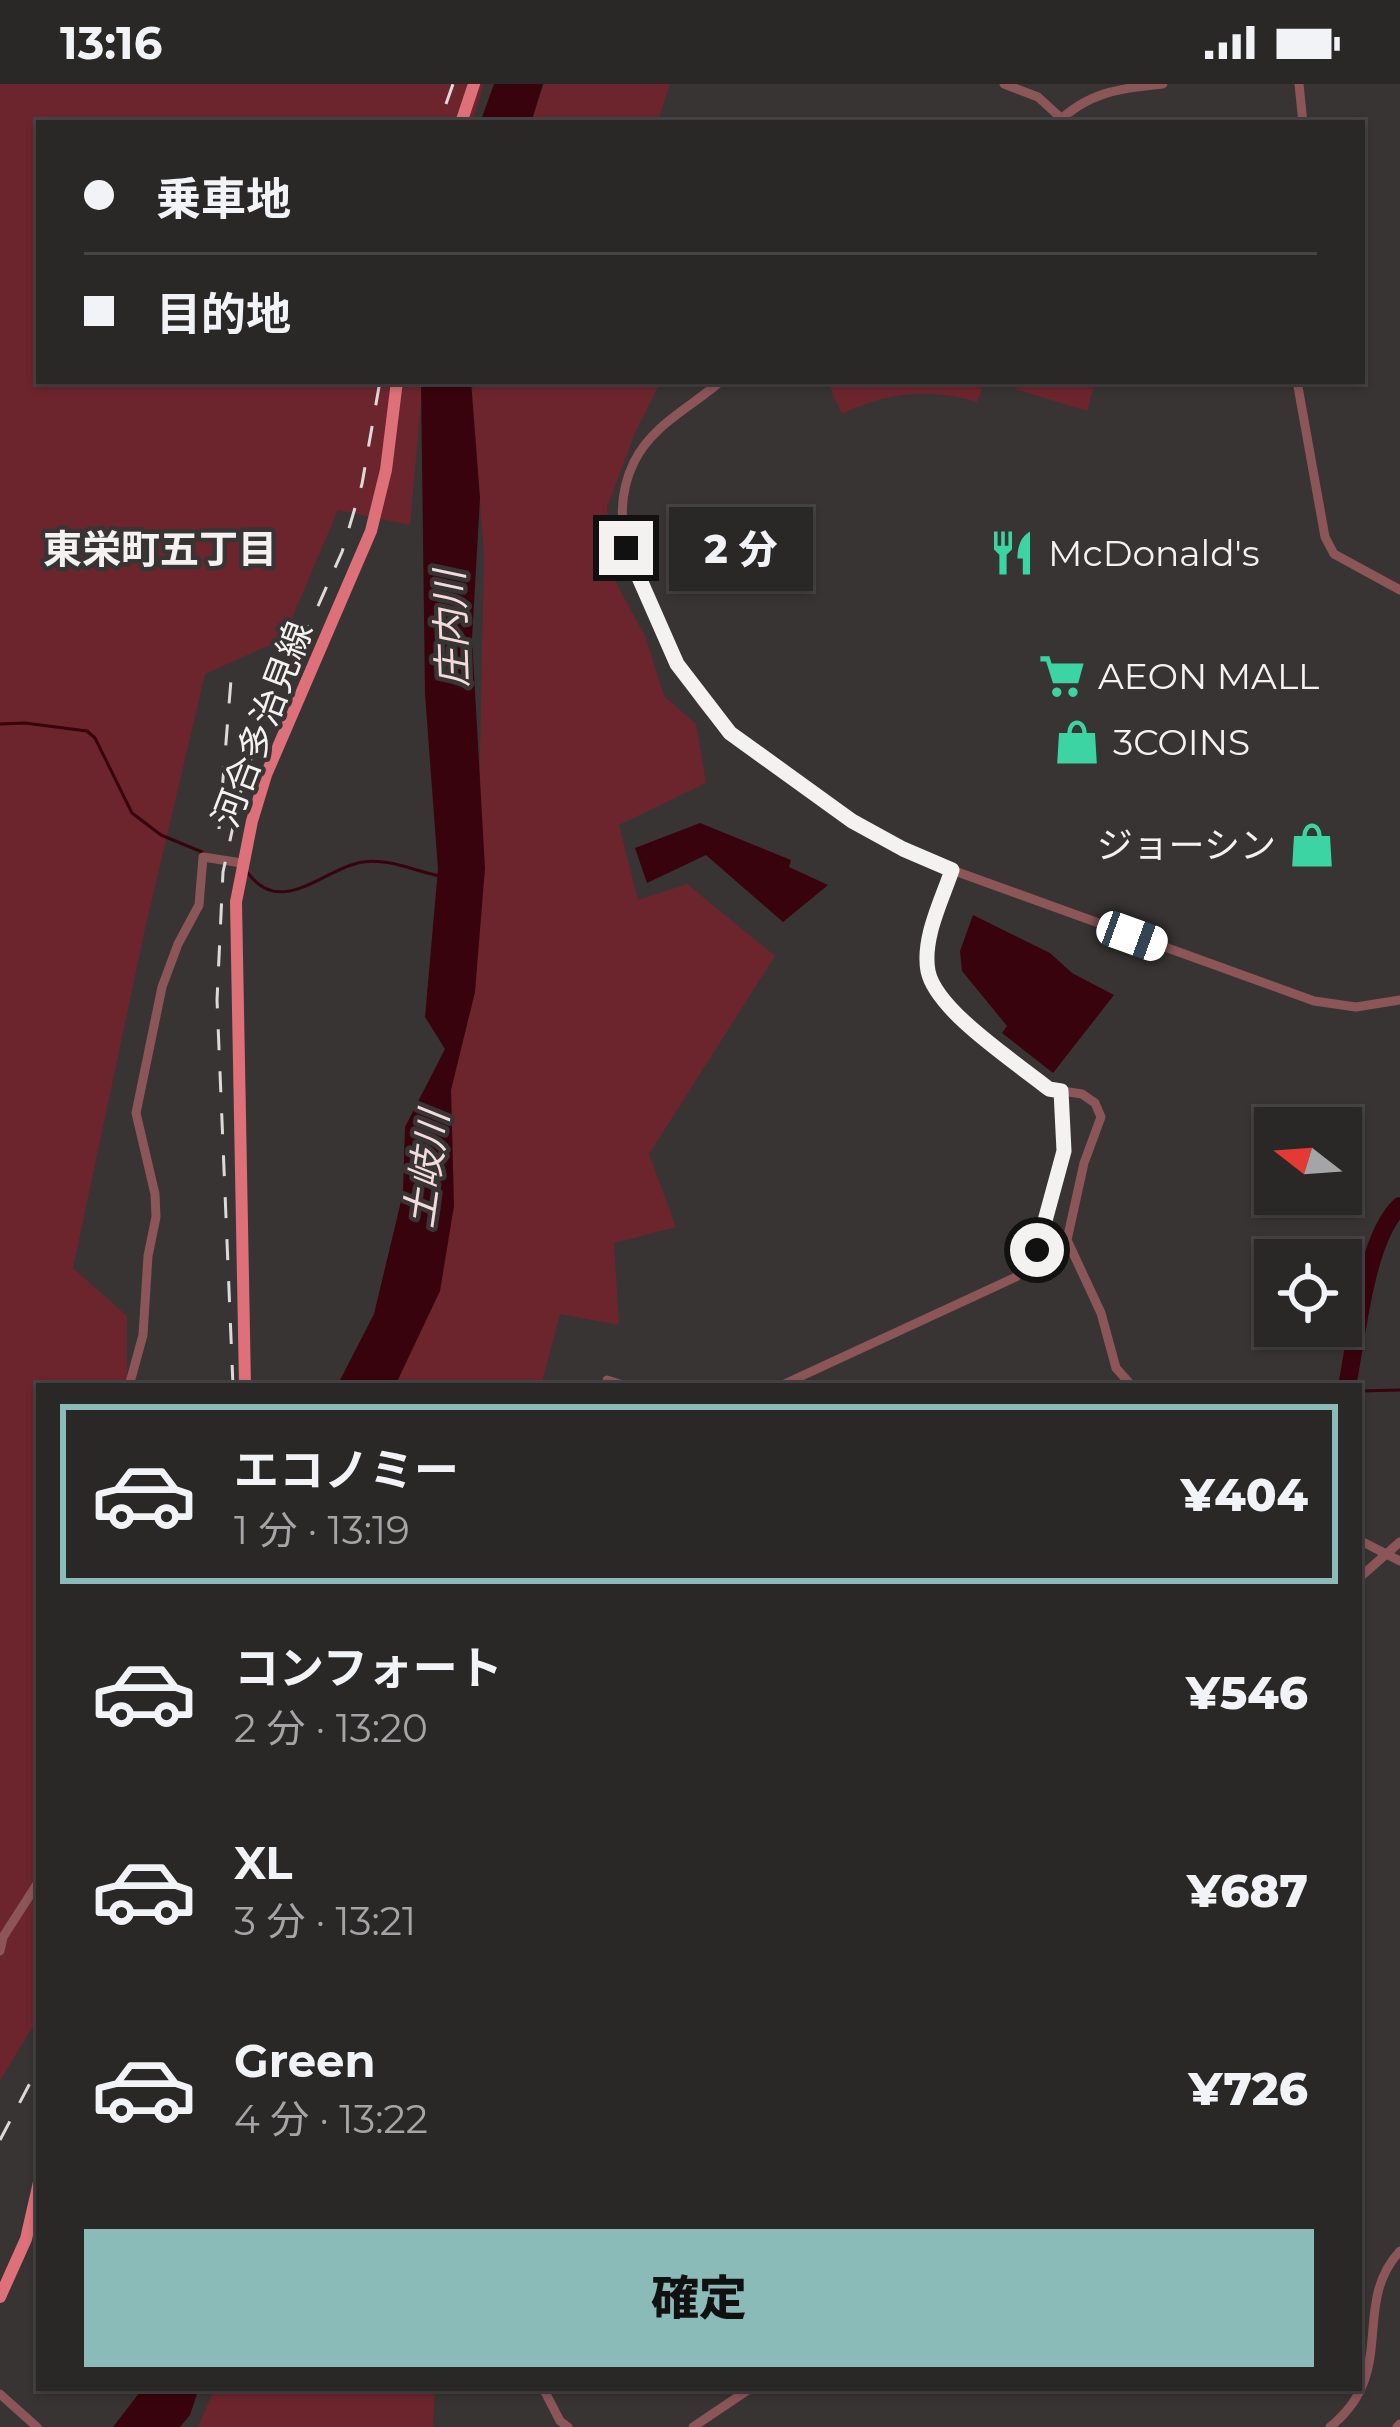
<!DOCTYPE html>
<html lang="ja">
<meta charset="utf-8">
<style>
:root{--surface:#2a2727;--page:#363333;--text:#f1f3f6;--muted:#a5a5a7;--line:#464444;--accent:#8bbbb9}
body{margin:0;font-family:Montserrat,"Noto Sans JP",sans-serif;background:var(--page);color:var(--text);height:100vh;display:flex;flex-direction:column;font-size:45px;white-space:nowrap}
*{box-sizing:border-box;margin:0}
p{font-size:39px;color:var(--muted)}
.icon{flex:none;width:66px;height:66px;fill:none;stroke:currentColor;stroke-width:2;stroke-linecap:round;stroke-linejoin:round}
.map{position:relative;flex:1;overflow:hidden}
.side{position:absolute;left:36px;top:1299px;width:1326px;height:1008px;display:flex;flex-direction:column;background:var(--surface);border-radius:0px;box-shadow:0 3px 9px #0004,0 0 0 3px var(--line)}
.side>*{flex:none}
.banner{position:absolute;left:36px;top:36px;width:1329px;height:264px;border-radius:0px;box-shadow:0 3px 9px #0004,0 0 0 3px var(--line);display:grid;align-content:center;height:264px;padding:0 48px;background:var(--surface)}
.needle{width:78px;rotate:287deg}
.buttons{position:absolute;left:1254px;top:1023px;display:grid;gap:24px}
.buttons a{display:grid;place-items:center;width:108px;height:108px;border-radius:0px;background:var(--surface);box-shadow:0 3px 9px #0004,0 0 0 3px var(--line);font-size:60px}
.end{position:absolute;width:54px;height:54px;margin:-27px;border:15px solid #f4f1f1;background:#111;box-shadow:0 0 0 6px #111}
.from{border-radius:50%}
.bubble{position:absolute;height:84px;border-radius:0px;background:var(--surface);box-shadow:0 3px 9px #0004,0 0 0 3px var(--line);font-size:39px;font-weight:800;line-height:84px;text-align:center}
.car{position:absolute;width:36px;height:72px;margin:-36px -18px;border-radius:15px;box-shadow:0 0 9px 3px #0007;background:linear-gradient(#fff 24%,#345 0 40%,#fff 0 76%,#345 0 86%,#fff 0)}
.banner b{display:flex;align-items:center;gap:42px;height:114px;font-size:45px}
.banner b+b{border-top:3px solid var(--line)}
.banner i{width:30px;height:30px;background:var(--text)}
ul{padding:21px 0 0;list-style:none}
li{display:flex;align-items:center;gap:36px;height:180px;margin:0 24px 18px;padding:0 24px;border:6px solid transparent;border-radius:0px}
li div{flex:1}
li b{display:block;font-size:45px}
li em{font-style:normal;font-weight:800}
li.current{border-color:var(--accent)}
li>.icon{width:108px;height:108px;stroke-width:1.5}
.primary-button{display:flex;gap:24px;margin-top:auto;padding:24px 48px}
.primary-button a{flex:1;height:138px;border-radius:0px;background:var(--accent);color:#111;font-size:48px;font-weight:800;line-height:138px;text-align:center}
.status{display:flex;justify-content:space-between;align-items:center;height:84px;padding:0 60px;background:var(--surface);direction:ltr}
.status svg{height:33px;fill:currentColor}
.map>svg:first-child{display:block}
.green{fill:#6c252d}
.water{fill:#39030d}
.lines{fill:none;stroke-linecap:round;stroke-linejoin:round}
.stream{stroke:#39030d;stroke-width:3}
.river{stroke:#39030d;stroke-width:18}
.minor{stroke:#8c5558;stroke-width:9}
.major{stroke:#de7079;stroke-width:12}
.rail{stroke:#dcd9d9;stroke-width:3;stroke-dasharray:21 21;stroke-linecap:butt}
.route{stroke:#f4f1f1;stroke-width:15}
.labels{text-anchor:middle;stroke-width:9;stroke-linejoin:round;paint-order:stroke}
.poi-label{font-size:36px;fill:#f4f1f1;stroke:#383434;text-anchor:start}
.street-label{font-size:36px;fill:#f4f1f1;stroke:#383434}
.neighbourhood-label{font-size:39px;font-weight:bold;fill:#f4f1f1;stroke:#383434}
.water-label{font-size:39px;font-style:italic;fill:#f3dbdb;stroke:#383434}
</style>
<div class="status"><b>13:16</b><svg viewBox="0 0 49 12"><path d="M0 12V9h3v3zM5 12V6h3v6zM10 12V3h3v9zM15 12V0h3v12zM26 1h20v11H26zM47 4h2v5h-2z"/></svg></div>
<div class="map">
<svg width="1400" height="2343" viewBox="0 0 1400 2343">
<rect width="100%" height="100%" fill="#383434"/>
<g class="green">
<polygon points="0,0 484,0 472,39 39,39 39,297 423,297 410,441 338,426 283,555 205,590 145,845 73,1184 127,1232 127,1302 39,1302 39,1932 0,1997"/>
<polygon points="544,0 670,0 657,39 531,39"/>
<polygon points="474,297 661,297 635,349 607,423 613,493 646,554 664,612 696,640 706,699 619,741 638,816 687,800 775,872 649,1070 676,1143 614,1159 619,1241 560,1230 541,1302 397,1302 454,1122 451,1006 475,908 484,471 472,308"/>
<path d="M827,297H985L977,318C927,304 889,308 842,330Z"/>
<polygon points="1018,297 1076,297 1094,302 1087,327 1015,305"/>
<polygon points="215,2304 435,2304 433,2343 198,2343"/>
</g>
<g class="water">
<polygon points="494,0 543,0 531,39 480,39"/>
<polygon points="421,297 471,297 480,414 472,555 485,784 475,908 451,1006 454,1122 440,1207 395,1302 337,1302 374,1230 403,1109 405,1043 445,965 425,933 438,785 425,610"/>
<polygon points="700,739 791,776 789,783 828,801 783,838 706,771 647,799 635,764"/>
<polygon points="973,831 1050,869 1072,889 1114,911 1053,989 1002,949 1007,942 962,887 960,867"/>
<polygon points="143,2304 199,2304 190,2331 180,2343 113,2343"/>
</g>
<g class="lines">
<g class="stream">
<polyline points="0,640 25,639 87,647 95,654 132,729 161,751 202,768"/>
<path d="M248,789C281,835 326,783 363,778C389,774 414,787 440,792"/>
<polyline points="1359,1307 1400,1306"/>
</g>
<path class="river" d="M1347,1302C1357,1254 1365,1155 1400,1122"/>
<g class="minor">
<polyline points="1004,0 1038,13 1061,34"/>
<polyline points="1299,0 1303,39"/>
<path d="M1057,39C1088,8 1121,4 1163,0"/>
<path d="M721,297C690,324 653,340 634,378C610,427 627,474 648,519C664,553 679,586 701,617C724,647 755,667 785,688C839,727 890,760 952,786L928,862V888L937,907L951,924L1049,1005L1082,1010L1095,1019L1101,1033L1084,1079L1067,1156L1101,1229L1116,1284L1132,1302"/>
<polyline points="1297,297 1325,453 1334,470 1400,506"/>
<polyline points="952,786 1314,917 1356,923 1400,916"/>
<polyline points="607,1296 626,1302"/>
<polyline points="129,1302 143,1251 148,1172 156,1133 155,1110 136,1029 162,903 178,860 199,821 203,773 242,779"/>
<path d="M780,1302L1016,1193C1042,1172 1059,1100 1064,1066C1067,1047 1064,1027 1061,1008"/>
<polyline points="1359,1456 1400,1477"/>
<polyline points="1359,1494 1400,1458"/>
<polyline points="0,1867 3,1853 39,1797"/>
<polyline points="543,2304 560,2337 568,2343"/>
<polyline points="0,2310 37,2343"/>
<polyline points="693,2343 751,2304"/>
<path d="M1330,2343C1399,2288 1350,2221 1400,2167"/>
<polyline points="1397,2343 1400,2340"/>
</g>
<g class="major">
<polyline points="461,39 474,0"/>
<polyline points="245,1302 236,818 252,737 266,691 371,447 386,386 397,297"/>
<polyline points="0,2213 26,2155 39,2098"/>
</g>
<g class="rail">
<polyline points="446,20 453,0"/>
<polyline points="219,745 231,596"/>
<polyline points="233,1302 217,916 223,788 242,702 254,666 342,468 362,400 380,297"/>
<polyline points="0,2056 39,1982"/>
</g>
</g>
<g class="lines">
<path class="route" d="M626,464L677,580L730,649L852,737L903,765L952,786C942,816 922,854 928,887C936,927 1017,979 1049,1005L1061,1007L1064,1067L1037,1166"/>
</g>
<defs>
<g id="restaurant-bare" transform="scale(3.6)"><path d="M-5-6h1v4h1v-4h1v4h1v-4h1v5L-1.5 .5V6h-2V.5L-5-1ZM5-6V6H3V1.5H1.5Q1.5-4 5-6Z" fill="#3dd4a3" stroke="#383434" stroke-width="2.5" paint-order="stroke"/></g>
<g id="supermarket-bare" transform="scale(3.6)"><path d="M-6-5.5h2.5l.6 2H6L4.5 2H-2.5L-4.4-4H-6ZM-1.5 3.2a1.3 1.3 0 1 0 .1 0ZM3 3.2a1.3 1.3 0 1 0 .1 0Z" fill="#3dd4a3" stroke="#383434" stroke-width="2.5" paint-order="stroke"/></g>
<g id="shop-bare" transform="scale(3.6)"><path d="M-5-2.5h2.3a2.7 3.5 0 0 1 5.4 0H5L5.5 6h-11ZM-1.5-2.5h3a1.5 2.3 0 0 0-3 0Z" fill="#3dd4a3" stroke="#383434" stroke-width="2.5" paint-order="stroke"/></g>
</defs>
<g fill-rule="evenodd">
<use href="#restaurant-bare" x="1012" y="469"/>
<use href="#supermarket-bare" x="1062" y="592"/>
<use href="#shop-bare" x="1077" y="658"/>
<use href="#shop-bare" x="1312" y="761"/>
</g>
<g class="labels">
<g class="poi-label">
<text x="1048" y="482">McDonald's</text>
<text x="1098" y="605">AEON MALL</text>
<text x="1113" y="671">3COINS</text>
<text x="1276" y="774" text-anchor="end">ジョーシン</text>
</g>
<g class="street-label">
<text transform="translate(262 640) rotate(-69)" y="13">河合多治見線</text>
</g>
<g class="neighbourhood-label">
<text x="160" y="479">東栄町五丁目</text>
</g>
<g class="water-label">
<text transform="translate(451 545) rotate(-92)" y="14">庄内川</text>
<text transform="translate(426 1085) rotate(-82)" y="14">土岐川</text>
</g>
</g>
</svg>
<div class="buttons">
<a><svg class="needle" viewBox="-14 -14 28 28"><path d="M0-13l5 13h-10z" fill="#e53935"/><path d="M0 13l5-13h-10z" fill="#a5a5a7"/></svg></a>
<a><svg class="icon" aria-label="locate" viewBox="0 0 24 24"><circle cx="12" cy="12" r="6"/><path d="M12 2v4M12 18v4M2 12h4M18 12h4"/></svg></a>
</div>
<i class="end from" style="left:1037px;top:1166px"></i>
<i class="end" style="left:626px;top:464px"></i>
<div class="bubble" style="left:669px;top:423px;width:144px">2 分</div>
<i class="car" style="left:1132px;top:852px;rotate:110deg"></i>
<div class="banner">
<b><i class="from"></i>乗車地</b>
<b><i></i>目的地</b>
</div>
<section class="side">
<ul>
<li class="current"><svg class="icon" aria-label="car" viewBox="0 0 24 24"><path d="M5 17H2v-5l4-1 3-4h7l3 4 3 1v5h-3M9 17h6M6 11h13"/><circle cx="7" cy="17" r="2"/><circle cx="17" cy="17" r="2"/></svg><div><b>エコノミー</b><p>1 分 · 13:19</p></div><em>¥404</em></li>
<li><svg class="icon" aria-label="car" viewBox="0 0 24 24"><path d="M5 17H2v-5l4-1 3-4h7l3 4 3 1v5h-3M9 17h6M6 11h13"/><circle cx="7" cy="17" r="2"/><circle cx="17" cy="17" r="2"/></svg><div><b>コンフォート</b><p>2 分 · 13:20</p></div><em>¥546</em></li>
<li><svg class="icon" aria-label="car" viewBox="0 0 24 24"><path d="M5 17H2v-5l4-1 3-4h7l3 4 3 1v5h-3M9 17h6M6 11h13"/><circle cx="7" cy="17" r="2"/><circle cx="17" cy="17" r="2"/></svg><div><b>XL</b><p>3 分 · 13:21</p></div><em>¥687</em></li>
<li><svg class="icon" aria-label="car" viewBox="0 0 24 24"><path d="M5 17H2v-5l4-1 3-4h7l3 4 3 1v5h-3M9 17h6M6 11h13"/><circle cx="7" cy="17" r="2"/><circle cx="17" cy="17" r="2"/></svg><div><b>Green</b><p>4 分 · 13:22</p></div><em>¥726</em></li>
</ul>
<div class="primary-button"><a>確定</a></div>
</section>
</div>
